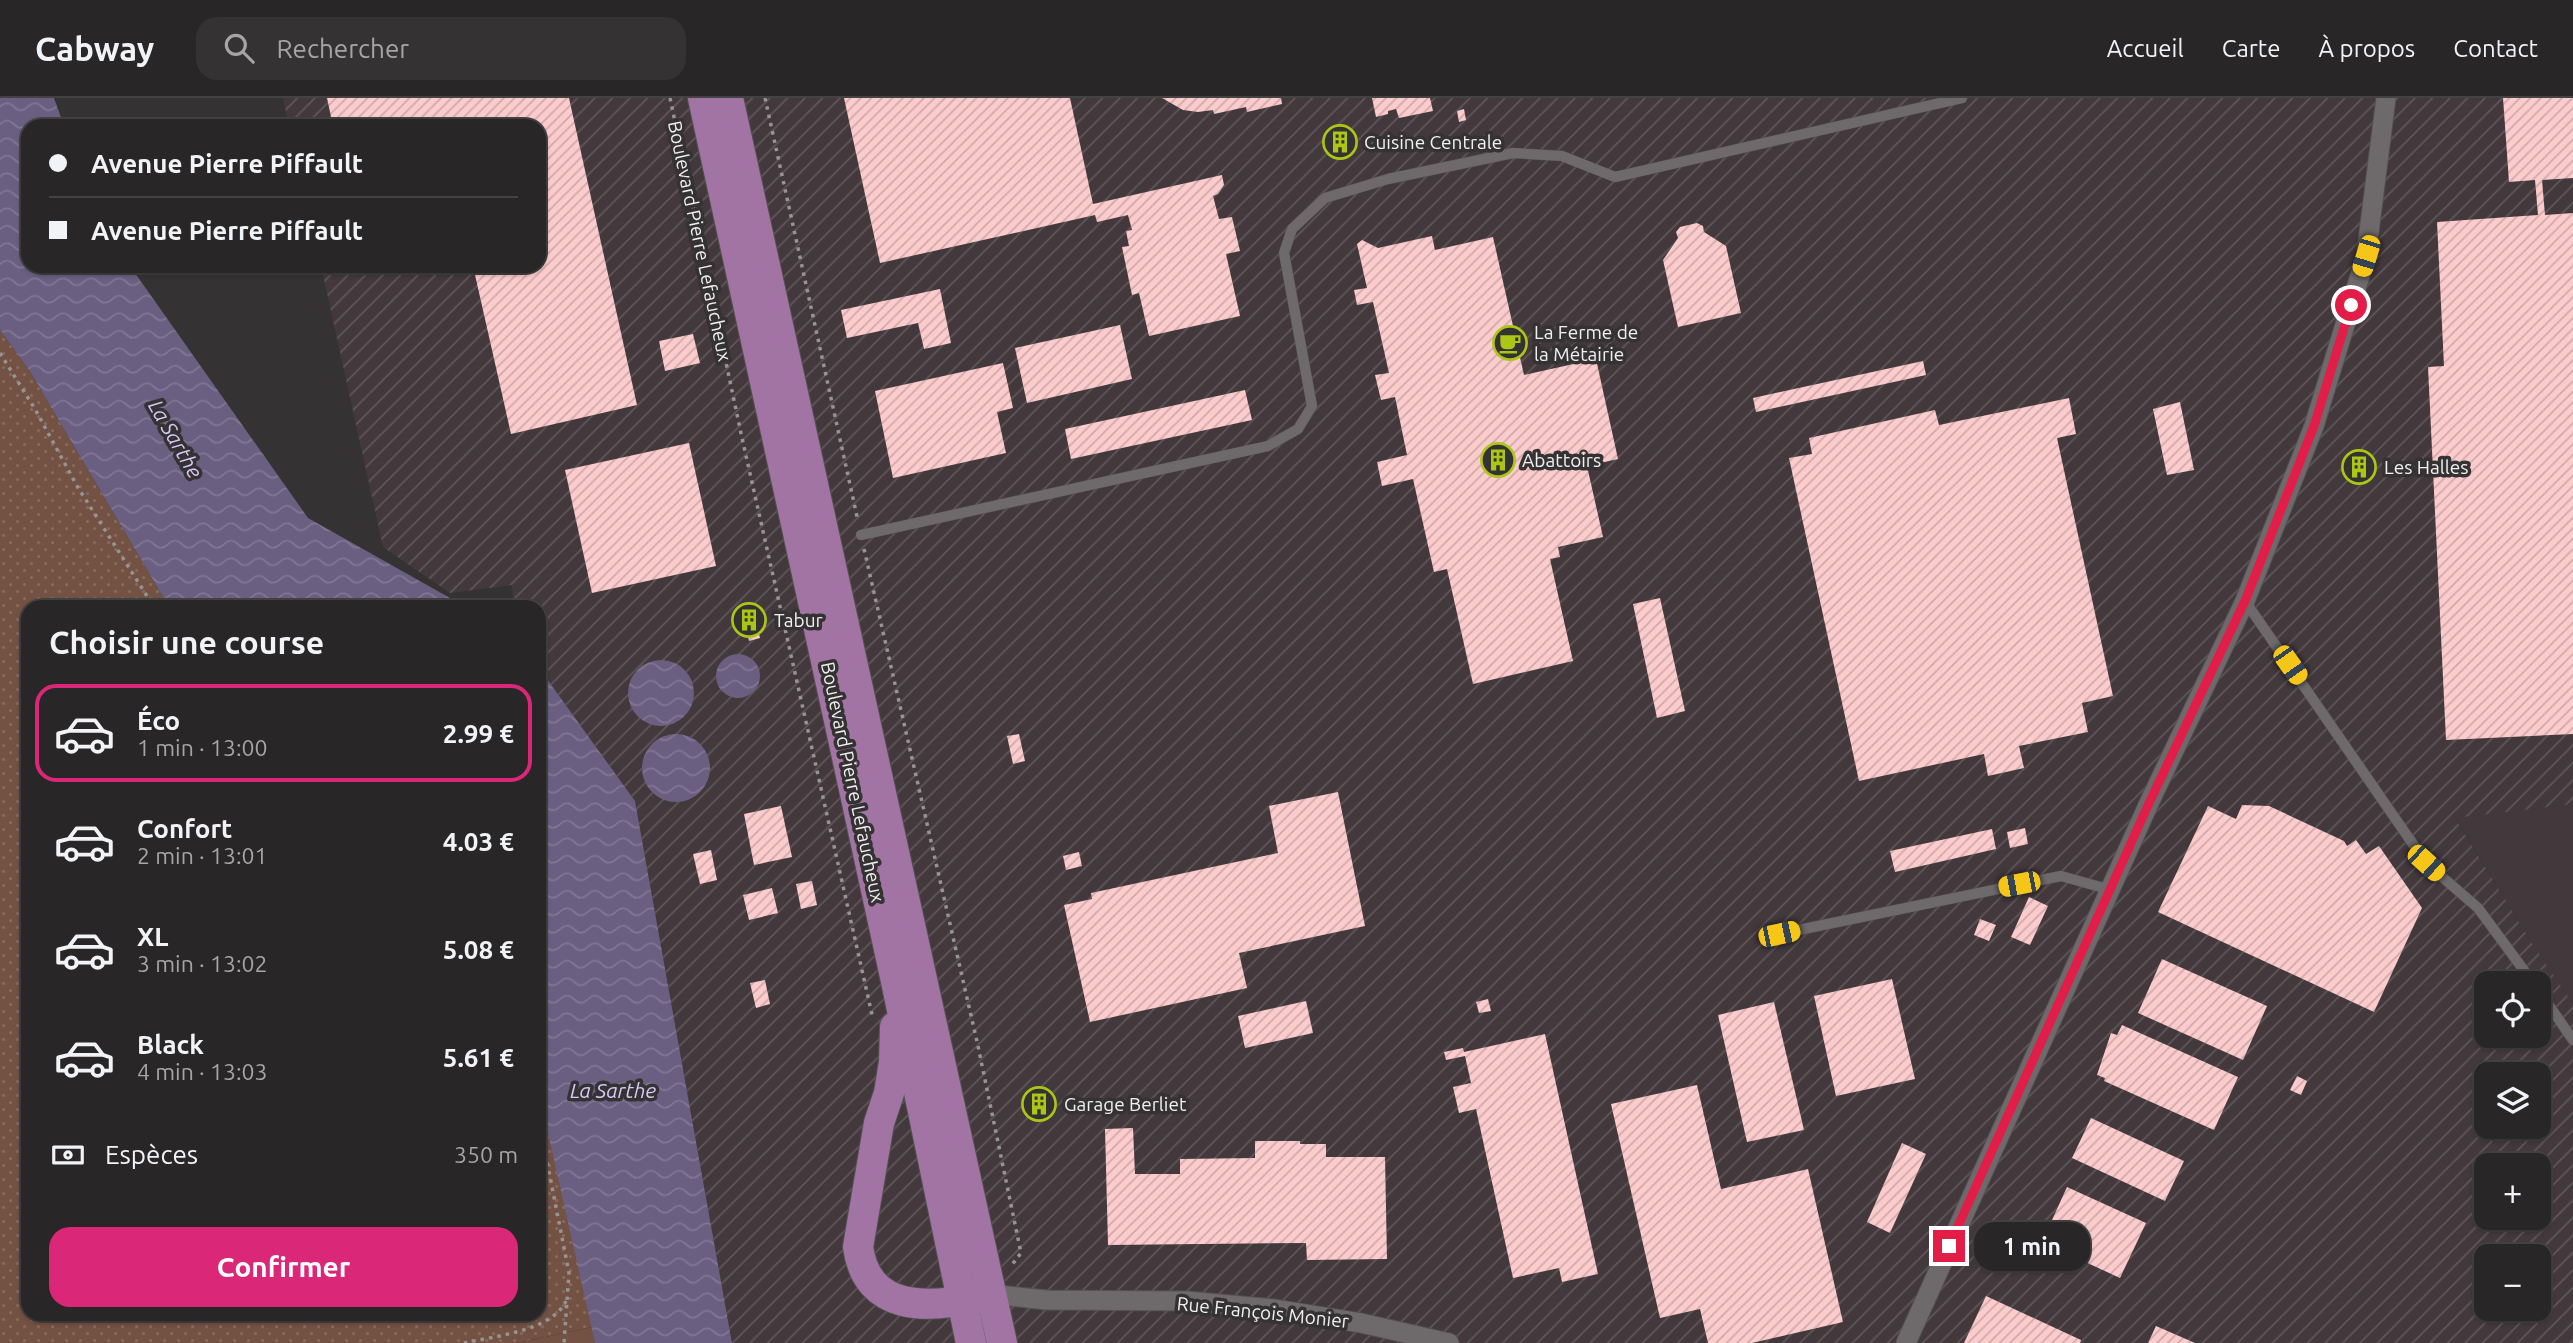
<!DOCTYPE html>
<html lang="fr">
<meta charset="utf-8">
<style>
:root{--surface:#282626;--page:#343232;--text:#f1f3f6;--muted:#a5a5a7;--line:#444343;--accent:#db2777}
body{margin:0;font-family:Ubuntu,sans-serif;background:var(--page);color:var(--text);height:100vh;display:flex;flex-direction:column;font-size:26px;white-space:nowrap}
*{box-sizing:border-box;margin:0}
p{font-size:23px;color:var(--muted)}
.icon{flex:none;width:38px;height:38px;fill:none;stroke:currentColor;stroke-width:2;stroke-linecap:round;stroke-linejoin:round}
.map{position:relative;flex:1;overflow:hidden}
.side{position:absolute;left:21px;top:502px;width:525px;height:721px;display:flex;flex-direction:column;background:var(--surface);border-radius:21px;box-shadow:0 2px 5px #0004,0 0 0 2px var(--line)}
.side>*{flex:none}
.banner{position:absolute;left:21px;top:21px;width:525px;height:154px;border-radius:21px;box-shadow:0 2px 5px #0004,0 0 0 2px var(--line);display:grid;align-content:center;height:154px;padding:0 28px;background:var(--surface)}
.buttons{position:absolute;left:2474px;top:873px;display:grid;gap:14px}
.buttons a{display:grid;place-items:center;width:77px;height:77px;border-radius:14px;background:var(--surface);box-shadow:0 2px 5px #0004,0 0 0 2px var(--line);font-size:35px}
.end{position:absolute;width:32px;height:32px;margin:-16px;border:9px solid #e11d48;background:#fff;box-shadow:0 0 0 4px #fff}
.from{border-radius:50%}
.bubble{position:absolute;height:49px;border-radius:21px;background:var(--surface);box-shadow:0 2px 5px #0004,0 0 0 2px var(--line);font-size:23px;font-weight:700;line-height:49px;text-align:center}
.car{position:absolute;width:21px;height:42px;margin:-21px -10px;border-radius:9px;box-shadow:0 0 5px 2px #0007;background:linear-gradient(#f5c518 24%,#345 0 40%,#f5c518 0 76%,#345 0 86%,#f5c518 0)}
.banner b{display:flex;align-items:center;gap:24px;height:66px;font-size:26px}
.banner b+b{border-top:2px solid var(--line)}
.banner i{width:18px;height:18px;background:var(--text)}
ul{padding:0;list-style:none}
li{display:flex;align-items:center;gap:21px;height:98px;margin:0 14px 10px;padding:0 14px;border:4px solid transparent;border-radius:21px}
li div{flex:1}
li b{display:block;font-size:26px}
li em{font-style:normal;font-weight:700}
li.selected{border-color:var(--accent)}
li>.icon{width:63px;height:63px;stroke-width:1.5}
h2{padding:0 28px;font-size:32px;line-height:84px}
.pay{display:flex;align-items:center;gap:18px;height:77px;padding:0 28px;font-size:26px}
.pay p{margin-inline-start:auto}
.action{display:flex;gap:14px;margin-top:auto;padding:14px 28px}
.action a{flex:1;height:80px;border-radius:21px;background:var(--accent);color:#fff;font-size:28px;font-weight:700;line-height:80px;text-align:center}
header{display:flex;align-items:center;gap:42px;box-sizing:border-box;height:98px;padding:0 35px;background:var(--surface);border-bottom:2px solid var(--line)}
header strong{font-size:33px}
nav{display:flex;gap:38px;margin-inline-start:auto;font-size:24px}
.search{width:490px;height:63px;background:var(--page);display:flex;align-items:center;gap:18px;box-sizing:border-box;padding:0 24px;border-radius:21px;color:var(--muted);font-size:26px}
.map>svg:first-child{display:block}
.built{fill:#43393d}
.industrial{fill:url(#industrial-furrows);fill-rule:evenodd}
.grass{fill:url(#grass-dots)}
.garden{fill:#735143}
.water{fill:url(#water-waves)}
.building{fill:url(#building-hatch)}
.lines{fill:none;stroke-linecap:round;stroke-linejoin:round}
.service-casing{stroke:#545152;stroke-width:11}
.minor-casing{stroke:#545152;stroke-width:21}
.primary-casing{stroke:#545152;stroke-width:32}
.path{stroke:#969495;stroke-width:3.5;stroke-dasharray:3.5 5;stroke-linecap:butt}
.service{stroke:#6e6a6c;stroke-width:10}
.minor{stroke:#6e6a6c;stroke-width:19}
.primary{stroke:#a274a3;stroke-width:30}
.route{stroke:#e11d48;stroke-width:9}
.labels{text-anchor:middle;stroke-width:7;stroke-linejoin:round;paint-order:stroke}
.poi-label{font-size:19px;fill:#f1eff0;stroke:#353233;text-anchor:start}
.street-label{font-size:19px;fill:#f1eff0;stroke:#353233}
.water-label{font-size:21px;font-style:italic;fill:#d7c8f8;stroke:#353233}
</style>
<header>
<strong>Cabway</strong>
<div class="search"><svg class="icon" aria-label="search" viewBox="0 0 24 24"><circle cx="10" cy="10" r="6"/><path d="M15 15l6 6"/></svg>Rechercher</div>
<nav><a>Accueil</a><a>Carte</a><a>À propos</a><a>Contact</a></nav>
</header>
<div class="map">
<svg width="2573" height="1245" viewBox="0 0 2573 1245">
<defs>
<pattern id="industrial-furrows" width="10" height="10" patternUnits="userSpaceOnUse" patternTransform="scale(1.75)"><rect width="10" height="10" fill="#43393d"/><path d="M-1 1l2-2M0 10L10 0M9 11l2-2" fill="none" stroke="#5f5659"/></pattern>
<pattern id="grass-dots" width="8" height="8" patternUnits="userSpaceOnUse" patternTransform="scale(1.75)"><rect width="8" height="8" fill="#735143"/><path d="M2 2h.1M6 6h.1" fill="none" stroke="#876a5e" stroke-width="1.8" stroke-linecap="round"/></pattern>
<pattern id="water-waves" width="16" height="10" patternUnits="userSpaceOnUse" patternTransform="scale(1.75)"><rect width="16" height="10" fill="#6a5f81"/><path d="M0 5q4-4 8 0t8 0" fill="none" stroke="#807693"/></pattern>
<pattern id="building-hatch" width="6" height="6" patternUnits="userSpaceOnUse" patternTransform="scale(1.75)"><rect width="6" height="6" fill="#fccbcc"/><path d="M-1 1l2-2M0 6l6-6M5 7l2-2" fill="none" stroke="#cfaaab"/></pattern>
</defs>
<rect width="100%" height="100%" fill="#353233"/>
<polygon class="built" points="2573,706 2573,906 2530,842 2455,719"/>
<path class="industrial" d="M283,0H2573V706L2455,720L2530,842L2573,906V1245H732L635,703L539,570V509H514L512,487L450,495L383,449L321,168H539V28H289ZM2487,886H2539V938H2487ZM2487,976H2539V1029H2487ZM2487,1068H2539V1120H2487ZM2487,1158H2539V1211H2487Z"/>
<polygon class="grass" points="0,232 29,272 169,509 28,509 28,1216 539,1216 539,995 593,1229 517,1245 0,1245"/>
<polygon class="garden" points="593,1229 595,1245 517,1245"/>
<g class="water">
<polygon points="0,0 54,0 64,28 28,28 28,168 130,168 308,420 466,509 169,509 29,272 0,232"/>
<circle cx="738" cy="578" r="22"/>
<circle cx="661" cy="595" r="33"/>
<polygon points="539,570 635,703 732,1245 595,1245 539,995"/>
<circle cx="676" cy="670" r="34"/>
</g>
<g class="building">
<polygon points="327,0 569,0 637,307 511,336 473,168 539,168 539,28 333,28"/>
<polygon points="844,0 1070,0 1093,106 1222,77 1224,87 1218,96 1213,98 1219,121 1232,119 1240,153 1226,156 1240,218 1149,238 1139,195 1132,197 1122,149 1129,148 1126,133 1132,132 1128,117 1097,124 1095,117 880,165"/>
<polygon points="1162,0 1281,0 1282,6 1247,14 1246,9 1214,16 1213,12 1198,14 1183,12"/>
<polygon points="1372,0 1430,0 1433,13 1399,20 1396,11 1388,13 1388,16 1376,19"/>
<polygon points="2503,0 2573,0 2573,80 2542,82 2545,117 2573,115 2573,636 2446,642 2428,269 2444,268 2437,124 2538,117 2535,82 2509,84"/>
<polygon points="1464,11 1466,22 1459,24 1457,13"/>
<polygon points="1350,37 1352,46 1329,51 1327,42"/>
<polygon points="1697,125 1703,128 1704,134 1726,148 1741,215 1678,229 1663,162 1678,140 1676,134 1680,129"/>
<polygon points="1432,138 1435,152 1493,139 1524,277 1596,261 1618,361 1587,368 1603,439 1558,449 1560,459 1550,461 1573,563 1473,586 1447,471 1434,474 1413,381 1382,388 1377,364 1407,357 1395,299 1381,302 1375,277 1389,275 1373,204 1357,207 1354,192 1367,190 1357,146 1362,142 1378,150"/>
<polygon points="940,191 951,245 924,251 918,225 847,240 841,212"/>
<polygon points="1120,227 1132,281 1027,305 1015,250"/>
<polygon points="693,236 700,265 665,273 659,243"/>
<polygon points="1923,263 1926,277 1756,314 1753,300"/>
<polygon points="1003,265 1013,310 997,314 1006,355 893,380 875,293"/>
<polygon points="1245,292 1252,322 1071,361 1065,331"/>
<polygon points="2069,300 2076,336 2057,340 2113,598 2082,605 2088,634 2019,648 2024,670 1988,678 1984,656 1859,683 1789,360 1812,356 1809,340 1935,312 1939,327"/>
<polygon points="2180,304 2194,372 2167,377 2153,311"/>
<polygon points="689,345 716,468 592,495 565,372"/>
<polygon points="1660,500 1685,613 1657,620 1633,506"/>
<polygon points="754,514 757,526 743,528 741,517"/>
<polygon points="757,528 760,540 749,543 746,530"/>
<polygon points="1019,636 1025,663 1013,666 1007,638"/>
<polygon points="1338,694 1365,828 1239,855 1247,890 1090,924 1064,807 1092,801 1091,795 1278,755 1269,708"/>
<polygon points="2242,707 2269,708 2344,743 2347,748 2356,742 2366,756 2379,748 2422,810 2374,914 2158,814 2208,708 2236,721"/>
<polygon points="781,708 792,759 754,767 744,716"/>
<polygon points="2025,730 2028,746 2010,750 2007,734"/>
<polygon points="1992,731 1996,751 1895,774 1890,753"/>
<polygon points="711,752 717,782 700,786 693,756"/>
<polygon points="1079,754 1082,768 1066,772 1063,758"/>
<polygon points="812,783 817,807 801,811 796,786"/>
<polygon points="772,790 778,815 749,822 743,797"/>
<polygon points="2029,799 2048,808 2030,847 2011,839"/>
<polygon points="1980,821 1996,827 1989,843 1974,837"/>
<polygon points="2162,861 2267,908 2243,962 2138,915"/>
<polygon points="1892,881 1915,981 1836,998 1814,898"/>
<polygon points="765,882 770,906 756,910 750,885"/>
<polygon points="1488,901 1491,913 1479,915 1476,904"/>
<polygon points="1306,903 1313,935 1245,950 1238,918"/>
<polygon points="1774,904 1804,1032 1747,1044 1718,917"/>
<polygon points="2122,927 2238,979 2214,1032 2104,983 2105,980 2097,977 2111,935 2117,937"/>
<polygon points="1545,936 1598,1176 1562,1184 1559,1170 1513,1180 1476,1011 1459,1015 1453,989 1471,985 1465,958 1446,962 1444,954 1463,950 1464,954"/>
<polygon points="2297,978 2307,983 2301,997 2290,992"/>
<polygon points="1697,987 1721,1091 1808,1071 1843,1224 1752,1245 1708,1245 1700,1211 1660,1220 1611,1006"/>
<polygon points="1044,1000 1046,1010 1034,1012 1032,1002"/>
<polygon points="2091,1020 2184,1063 2165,1103 2072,1060"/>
<polygon points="1133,1030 1135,1076 1180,1076 1180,1061 1255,1060 1255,1043 1300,1043 1300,1046 1326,1046 1326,1059 1385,1059 1387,1161 1307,1162 1306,1145 1108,1147 1105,1031"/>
<polygon points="1902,1045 1926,1056 1890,1135 1867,1124"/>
<polygon points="2067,1089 2146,1125 2120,1180 2042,1144"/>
<polygon points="1986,1198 2081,1242 2080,1245 1964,1245"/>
<polygon points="2156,1228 2195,1245 2148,1245"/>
</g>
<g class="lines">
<g class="service-casing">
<g id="service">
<polyline points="861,437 1268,348 1298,331 1312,308 1284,155 1292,131 1325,100 1388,81 1513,55 1562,58 1615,79 1962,0"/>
<polyline points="2245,503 2426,765 2478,810 2534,886"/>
<polyline points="1779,836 2061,778 2111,792"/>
<polyline points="2539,893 2573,942"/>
</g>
</g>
<g class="minor-casing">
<g id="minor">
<polyline points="991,1196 1046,1202 1187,1203 1274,1211 1361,1225 1449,1245"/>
<polyline points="1906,1245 2150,703 2245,503 2314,328 2366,158 2386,0"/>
</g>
</g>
<g class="primary-casing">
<g id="primary">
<polyline points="703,0 896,883 971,1245"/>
<polyline points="728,0 1002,1245"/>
<path d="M895,929L894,964L889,995L879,1025L858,1149C867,1214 928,1211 979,1199"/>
</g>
</g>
<g class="path">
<polyline points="670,0 742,340 873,921"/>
<polyline points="765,0 858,423"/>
<polyline points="0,255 35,311 77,388 154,509"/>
<polyline points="864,451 978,948 1021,1155 1011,1168"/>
<polyline points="539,1023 569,1175 564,1245"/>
<path d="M464,1245C495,1238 552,1233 566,1203"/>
</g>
<use href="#service" class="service"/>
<use href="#minor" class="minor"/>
<use href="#primary" class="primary"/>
</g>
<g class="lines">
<polyline class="route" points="1949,1148 2150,703 2245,503 2314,328 2351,207"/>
</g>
<defs>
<g id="building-ring" transform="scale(1.75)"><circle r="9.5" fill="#353233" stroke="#abc615" stroke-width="1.5"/><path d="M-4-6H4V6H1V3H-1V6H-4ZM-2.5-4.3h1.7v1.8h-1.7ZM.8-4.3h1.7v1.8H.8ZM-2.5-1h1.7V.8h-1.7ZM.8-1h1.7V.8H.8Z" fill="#abc615"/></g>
<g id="cafe-ring" transform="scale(1.75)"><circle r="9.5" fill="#353233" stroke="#abc615" stroke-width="1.5"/><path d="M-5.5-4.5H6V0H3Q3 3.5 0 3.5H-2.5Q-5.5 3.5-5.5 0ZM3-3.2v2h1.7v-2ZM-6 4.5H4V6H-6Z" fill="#abc615"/></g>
</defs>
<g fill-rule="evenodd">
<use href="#building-ring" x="1340" y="44"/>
<use href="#cafe-ring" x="1510" y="245"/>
<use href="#building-ring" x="1498" y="362"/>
<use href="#building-ring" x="2359" y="369"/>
<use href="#building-ring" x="749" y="522"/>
<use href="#building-ring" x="1039" y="1006"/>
</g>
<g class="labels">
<g class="poi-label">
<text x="1364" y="51">Cuisine Centrale</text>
<text x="1534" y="241">La Ferme de<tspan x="1534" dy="22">la Métairie</tspan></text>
<text x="1522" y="369">Abattoirs</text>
<text x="2384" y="376">Les Halles</text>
<text x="774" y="529">Tabur</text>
<text x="1064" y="1013">Garage Berliet</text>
</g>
<g class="street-label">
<text transform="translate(700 143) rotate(78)" y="7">Boulevard Pierre Lefaucheux</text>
<text transform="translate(853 684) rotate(78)" y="7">Boulevard Pierre Lefaucheux</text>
<text transform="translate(1263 1214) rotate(6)" y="7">Rue François Monier</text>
</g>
<g class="water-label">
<text transform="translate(175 341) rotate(60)" y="7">La Sarthe</text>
<text x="613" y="1000">La Sarthe</text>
</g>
</g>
</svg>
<div class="buttons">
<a><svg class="icon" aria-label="locate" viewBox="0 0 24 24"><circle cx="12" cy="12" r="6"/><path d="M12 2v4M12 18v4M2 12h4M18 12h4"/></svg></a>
<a><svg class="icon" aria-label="layers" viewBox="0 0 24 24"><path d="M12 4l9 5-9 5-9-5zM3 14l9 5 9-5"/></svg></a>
<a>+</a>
<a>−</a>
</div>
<i class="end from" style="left:2351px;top:207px"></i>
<i class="end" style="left:1949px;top:1148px"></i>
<div class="bubble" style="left:1974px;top:1124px;width:116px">1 min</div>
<i class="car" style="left:2366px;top:158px;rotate:197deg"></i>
<i class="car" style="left:2290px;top:567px;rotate:145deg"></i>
<i class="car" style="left:2426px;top:765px;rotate:132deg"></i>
<i class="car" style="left:2019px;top:786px;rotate:259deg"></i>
<i class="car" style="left:1779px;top:836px;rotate:78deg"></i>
<div class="banner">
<b><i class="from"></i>Avenue Pierre Piffault</b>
<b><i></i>Avenue Pierre Piffault</b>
</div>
<section class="side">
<h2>Choisir une course</h2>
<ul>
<li class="selected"><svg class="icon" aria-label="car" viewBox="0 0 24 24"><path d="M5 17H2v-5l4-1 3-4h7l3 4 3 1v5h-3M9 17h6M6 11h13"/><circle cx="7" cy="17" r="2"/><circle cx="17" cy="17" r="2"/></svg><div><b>Éco</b><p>1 min · 13:00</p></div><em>2.99 €</em></li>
<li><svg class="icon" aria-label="car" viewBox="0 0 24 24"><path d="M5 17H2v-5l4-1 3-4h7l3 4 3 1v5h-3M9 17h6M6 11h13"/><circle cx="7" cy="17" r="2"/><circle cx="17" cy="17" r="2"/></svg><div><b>Confort</b><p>2 min · 13:01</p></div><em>4.03 €</em></li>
<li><svg class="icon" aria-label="car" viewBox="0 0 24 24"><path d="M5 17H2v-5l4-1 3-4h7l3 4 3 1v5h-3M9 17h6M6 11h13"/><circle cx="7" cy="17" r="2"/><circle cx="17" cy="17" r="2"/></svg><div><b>XL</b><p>3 min · 13:02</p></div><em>5.08 €</em></li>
<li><svg class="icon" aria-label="car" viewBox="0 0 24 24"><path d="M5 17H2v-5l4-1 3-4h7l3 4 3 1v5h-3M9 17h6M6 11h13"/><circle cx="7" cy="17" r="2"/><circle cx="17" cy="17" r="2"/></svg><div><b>Black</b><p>4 min · 13:03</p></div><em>5.61 €</em></li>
</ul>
<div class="pay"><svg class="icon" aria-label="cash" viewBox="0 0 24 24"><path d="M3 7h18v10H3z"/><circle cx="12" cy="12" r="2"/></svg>Espèces<p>350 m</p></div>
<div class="action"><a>Confirmer</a></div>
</section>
</div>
